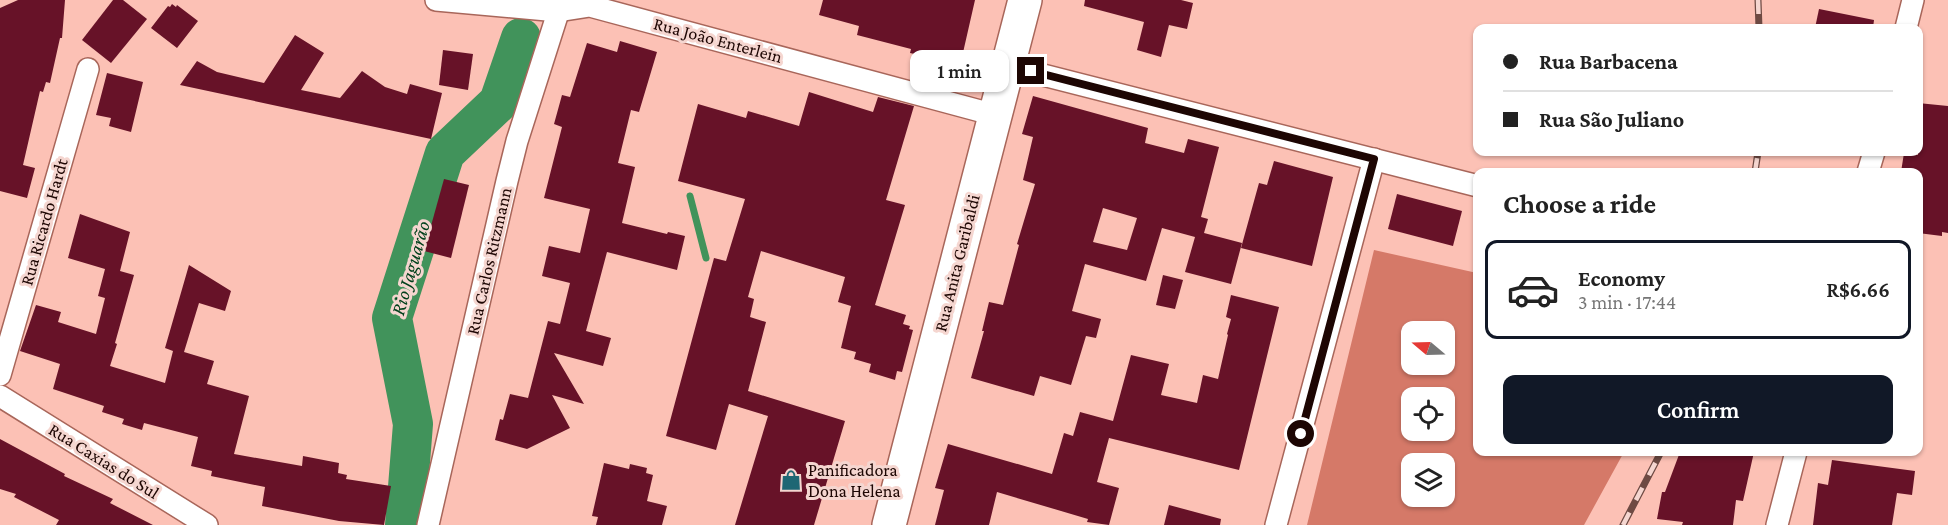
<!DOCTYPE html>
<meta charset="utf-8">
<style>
:root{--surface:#fff;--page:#f2f2f2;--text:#222;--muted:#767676;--line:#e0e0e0;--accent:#111827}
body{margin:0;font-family:"Crimson Pro",serif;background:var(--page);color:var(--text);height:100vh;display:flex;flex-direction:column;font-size:22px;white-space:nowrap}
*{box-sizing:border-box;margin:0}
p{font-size:20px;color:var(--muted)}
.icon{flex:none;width:33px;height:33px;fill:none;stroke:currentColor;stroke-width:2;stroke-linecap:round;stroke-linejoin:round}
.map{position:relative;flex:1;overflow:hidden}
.drawer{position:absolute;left:1473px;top:168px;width:450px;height:288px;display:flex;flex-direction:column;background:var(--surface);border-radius:12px;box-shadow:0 2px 4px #0004}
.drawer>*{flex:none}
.banner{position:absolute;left:1473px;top:24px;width:450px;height:132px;border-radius:12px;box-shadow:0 2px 4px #0004;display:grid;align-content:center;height:132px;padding:0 30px;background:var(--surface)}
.needle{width:39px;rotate:289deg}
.tools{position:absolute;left:1401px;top:321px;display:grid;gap:12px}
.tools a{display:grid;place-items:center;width:54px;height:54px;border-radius:12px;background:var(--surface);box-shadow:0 2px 4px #0004;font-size:30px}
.end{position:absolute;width:27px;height:27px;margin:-14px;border:8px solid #1d0603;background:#fff;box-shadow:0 0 0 3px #fff}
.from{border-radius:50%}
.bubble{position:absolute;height:42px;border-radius:12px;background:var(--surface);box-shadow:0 2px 4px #0004;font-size:20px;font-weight:600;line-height:42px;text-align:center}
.banner b{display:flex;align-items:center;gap:21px;height:57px;font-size:22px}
.banner b+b{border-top:2px solid var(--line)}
.banner i{width:15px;height:15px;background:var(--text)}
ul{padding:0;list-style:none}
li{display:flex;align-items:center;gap:18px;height:99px;margin:0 12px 9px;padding:0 18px;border:3px solid transparent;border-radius:12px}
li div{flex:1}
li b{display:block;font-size:22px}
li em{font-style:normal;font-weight:600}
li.active{border-color:var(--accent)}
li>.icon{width:54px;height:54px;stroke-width:1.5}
h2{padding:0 30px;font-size:27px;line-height:72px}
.button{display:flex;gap:12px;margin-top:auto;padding:12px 30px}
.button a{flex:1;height:69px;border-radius:12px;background:var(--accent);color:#fff;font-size:24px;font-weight:600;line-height:69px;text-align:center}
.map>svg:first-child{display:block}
.forest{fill:#d57968;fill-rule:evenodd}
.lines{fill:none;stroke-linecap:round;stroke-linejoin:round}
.stream{stroke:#41935b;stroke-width:7}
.river{stroke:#41935b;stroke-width:40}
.building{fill:#671228;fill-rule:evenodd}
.minor-casing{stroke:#a8665a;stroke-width:24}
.primary-casing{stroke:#a8665a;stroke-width:36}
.minor{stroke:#fff;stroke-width:21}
.primary{stroke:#fff;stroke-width:33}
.rail-casing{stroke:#6e4a43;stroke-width:7}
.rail{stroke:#f5d6d0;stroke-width:4.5;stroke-dasharray:14;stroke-linecap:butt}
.route{stroke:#1d0603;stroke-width:8}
.labels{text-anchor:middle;stroke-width:6;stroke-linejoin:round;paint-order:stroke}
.street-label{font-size:18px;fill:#1d0603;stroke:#f5d6d0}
.poi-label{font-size:18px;fill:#1d0603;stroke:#f5d6d0;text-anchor:start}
.water-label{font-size:20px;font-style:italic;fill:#00401b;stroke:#f5d6d0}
</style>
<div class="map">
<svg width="1948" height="525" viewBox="0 0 1948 525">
<rect width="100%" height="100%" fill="#fcc1b5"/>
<path class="forest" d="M1374,250L1477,273L1478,452H1624L1584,525H1307ZM1412,332H1444V364H1412ZM1412,398H1444V430H1412ZM1412,464H1444V496H1412Z"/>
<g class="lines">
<polyline class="stream" points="690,196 706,258"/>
<polyline class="river" points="405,525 413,424 392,318 445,153 499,102 521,38"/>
</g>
<g class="building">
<polygon points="18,0 65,0 62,38 60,38 50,83 46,82 43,92 40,91 23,165 35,168 27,198 0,191 0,8"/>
<polygon points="113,0 123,0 147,19 111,63 82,40"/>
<polygon points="823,0 975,0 962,57 961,57 959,64 910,53 911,49 857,35 859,26 819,15"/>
<polygon points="1085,0 1181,0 1193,3 1187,29 1169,25 1161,57 1137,50 1144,22 1084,6"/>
<polygon points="172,4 176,7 177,5 198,21 177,48 151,28 168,6 170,7"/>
<polygon points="1819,9 1874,20 1873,28 1815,28"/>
<polygon points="295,35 324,53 301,90 340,98 362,71 385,87 407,94 410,84 442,93 431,139 180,85 197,61 217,72 264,83"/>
<polygon points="620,41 657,52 639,112 631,110 618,163 635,167 622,223 667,234 668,232 685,236 677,270 607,252 586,331 611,338 603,366 554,353 584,404 552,395 570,428 527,449 495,440 500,419 503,420 510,394 528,398 548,321 560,324 570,283 542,276 549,246 580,253 590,209 544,198 562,127 554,124 562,95 570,97 587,43 617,52"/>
<polygon points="443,50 473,54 468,90 439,85"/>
<polygon points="107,73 143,82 131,132 109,126 111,118 96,115"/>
<polygon points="809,92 873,112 878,97 914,106 886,200 905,205 875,305 906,315 903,324 910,326 909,329 913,330 902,372 897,371 895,380 869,372 871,364 854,359 856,352 841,348 851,306 838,302 845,277 761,251 748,297 754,299 750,317 766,322 748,391 845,421 814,525 735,525 768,416 729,404 716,450 666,436 714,258 726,261 745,199 678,181 698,104 746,118 748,111 799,126"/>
<path d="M1033,96L1148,128L1145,143L1184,153L1188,139L1219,147L1201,217L1208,219L1204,233L1242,243L1231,284L1185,272L1195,237L1162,228L1146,281L1085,264L1072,311L1101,319L1096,338L1086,336L1071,385L1040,376L1034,396L971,378L984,331H982L989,302L1003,305L1019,245L1017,244L1035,184L1023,180L1033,137L1022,134ZM1103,208L1137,218L1127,250L1093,242Z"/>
<polygon points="1918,103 1948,106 1948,233 1942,232 1942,236 1918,233 1918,172 1901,172 1904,153 1918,155"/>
<polygon points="1274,161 1333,177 1312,266 1241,248 1259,183 1267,185"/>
<polygon points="444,179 469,185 451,258 424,251"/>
<polygon points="1397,194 1462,211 1453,246 1388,229"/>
<polygon points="80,214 130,232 120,271 134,275 115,343 117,344 110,366 165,383 173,351 165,348 189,265 231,291 225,311 199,303 184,352 214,361 207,384 249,396 234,454 302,466 303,456 339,463 338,473 347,475 346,479 391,486 384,525 339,521 262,506 265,487 211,476 212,471 191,466 198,437 144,423 142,430 122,424 124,419 102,412 104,406 53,389 60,364 20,351 36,305 61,312 58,322 96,334 105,298 98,296 105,269 68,258"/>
<polygon points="1163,275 1183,280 1175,309 1156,305"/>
<polygon points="1231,295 1279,307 1239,470 1109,438 1097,482 1119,488 1109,525 1087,522 1088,519 997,492 989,525 935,525 944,490 935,488 948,444 1052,474 1064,433 1073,436 1080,412 1113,421 1131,355 1169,364 1161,395 1197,403 1203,375 1218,379 1228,335 1227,334 1231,319 1226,317"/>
<polygon points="0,439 65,474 64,476 113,499 110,503 153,525 56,525 59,520 14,497 16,494 0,489"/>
<polygon points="1680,452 1754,452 1743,501 1736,500 1733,525 1682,525 1683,522 1657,519 1662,492 1665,492"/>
<polygon points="1832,460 1915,471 1912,495 1897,493 1892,525 1813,525 1818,483 1828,485"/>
<polygon points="604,463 629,469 630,464 647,468 646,473 653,475 647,501 667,506 662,525 596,525 598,517 592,516"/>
<polygon points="1169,505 1221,519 1220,525 1164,525"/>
</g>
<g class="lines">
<g class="minor-casing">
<g id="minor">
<polyline points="436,0 558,11 590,6 995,115"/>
<polyline points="1906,28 1913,0"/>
<polyline points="1008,66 1478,186"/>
<polyline points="1868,172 1874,152"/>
<polyline points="0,375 88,69"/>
<polyline points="0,396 207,525"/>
<polyline points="428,525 507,181 517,141 562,0"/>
<polyline points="1276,525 1374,159"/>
<polyline points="1777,525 1796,452"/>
</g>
</g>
<g class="primary-casing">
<polyline id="primary" points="889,525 1025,0"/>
</g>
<use href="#minor" class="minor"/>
<use href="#primary" class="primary"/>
<g class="rail-casing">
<g id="rail">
<polyline points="1758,0 1759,28"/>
<polyline points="1755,172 1758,152"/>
<polyline points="1623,525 1661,452"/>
</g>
</g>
<use href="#rail" class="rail"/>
</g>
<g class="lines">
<polyline class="route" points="1031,71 1374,159 1301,434"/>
</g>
<defs>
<g id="shop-bare" transform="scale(1.62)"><path d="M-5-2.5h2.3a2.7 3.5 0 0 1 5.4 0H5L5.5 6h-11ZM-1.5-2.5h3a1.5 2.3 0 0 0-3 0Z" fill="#1e6774" stroke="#f5d6d0" stroke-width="2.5" paint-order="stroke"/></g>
</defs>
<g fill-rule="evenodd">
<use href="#shop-bare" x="791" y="480"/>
</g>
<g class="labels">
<g class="street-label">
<text transform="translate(718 40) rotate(15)" y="6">Rua João Enterlein</text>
<text transform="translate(44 222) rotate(-74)" y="6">Rua Ricardo Hardt</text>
<text transform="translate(489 261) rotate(-77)" y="6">Rua Carlos Ritzmann</text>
<text transform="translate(957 263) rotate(-76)" y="6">Rua Anita Garibaldi</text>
<text transform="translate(104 461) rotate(32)" y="6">Rua Caxias do Sul</text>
</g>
<g class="poi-label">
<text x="808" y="476">Panificadora<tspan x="808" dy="21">Dona Helena</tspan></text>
</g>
<g class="water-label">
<text transform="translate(410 268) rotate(-74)" y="7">Rio Jaguarão</text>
</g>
</g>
</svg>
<div class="tools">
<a><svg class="needle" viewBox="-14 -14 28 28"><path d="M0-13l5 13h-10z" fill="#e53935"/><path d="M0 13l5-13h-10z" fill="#767676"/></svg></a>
<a><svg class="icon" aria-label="locate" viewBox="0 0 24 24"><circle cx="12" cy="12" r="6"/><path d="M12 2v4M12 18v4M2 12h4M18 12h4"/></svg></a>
<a><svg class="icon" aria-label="layers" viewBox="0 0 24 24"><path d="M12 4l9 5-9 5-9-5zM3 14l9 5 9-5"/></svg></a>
</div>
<i class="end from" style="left:1301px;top:434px"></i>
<i class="end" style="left:1031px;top:71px"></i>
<div class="bubble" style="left:910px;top:50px;width:99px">1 min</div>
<div class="banner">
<b><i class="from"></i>Rua Barbacena</b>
<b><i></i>Rua São Juliano</b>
</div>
<section class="drawer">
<h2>Choose a ride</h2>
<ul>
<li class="active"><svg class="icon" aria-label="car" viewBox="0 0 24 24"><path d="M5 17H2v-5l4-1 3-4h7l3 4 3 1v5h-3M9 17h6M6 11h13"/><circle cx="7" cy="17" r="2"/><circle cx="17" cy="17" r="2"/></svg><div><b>Economy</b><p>3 min · 17:44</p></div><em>R$6.66</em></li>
</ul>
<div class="button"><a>Confirm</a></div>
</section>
</div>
